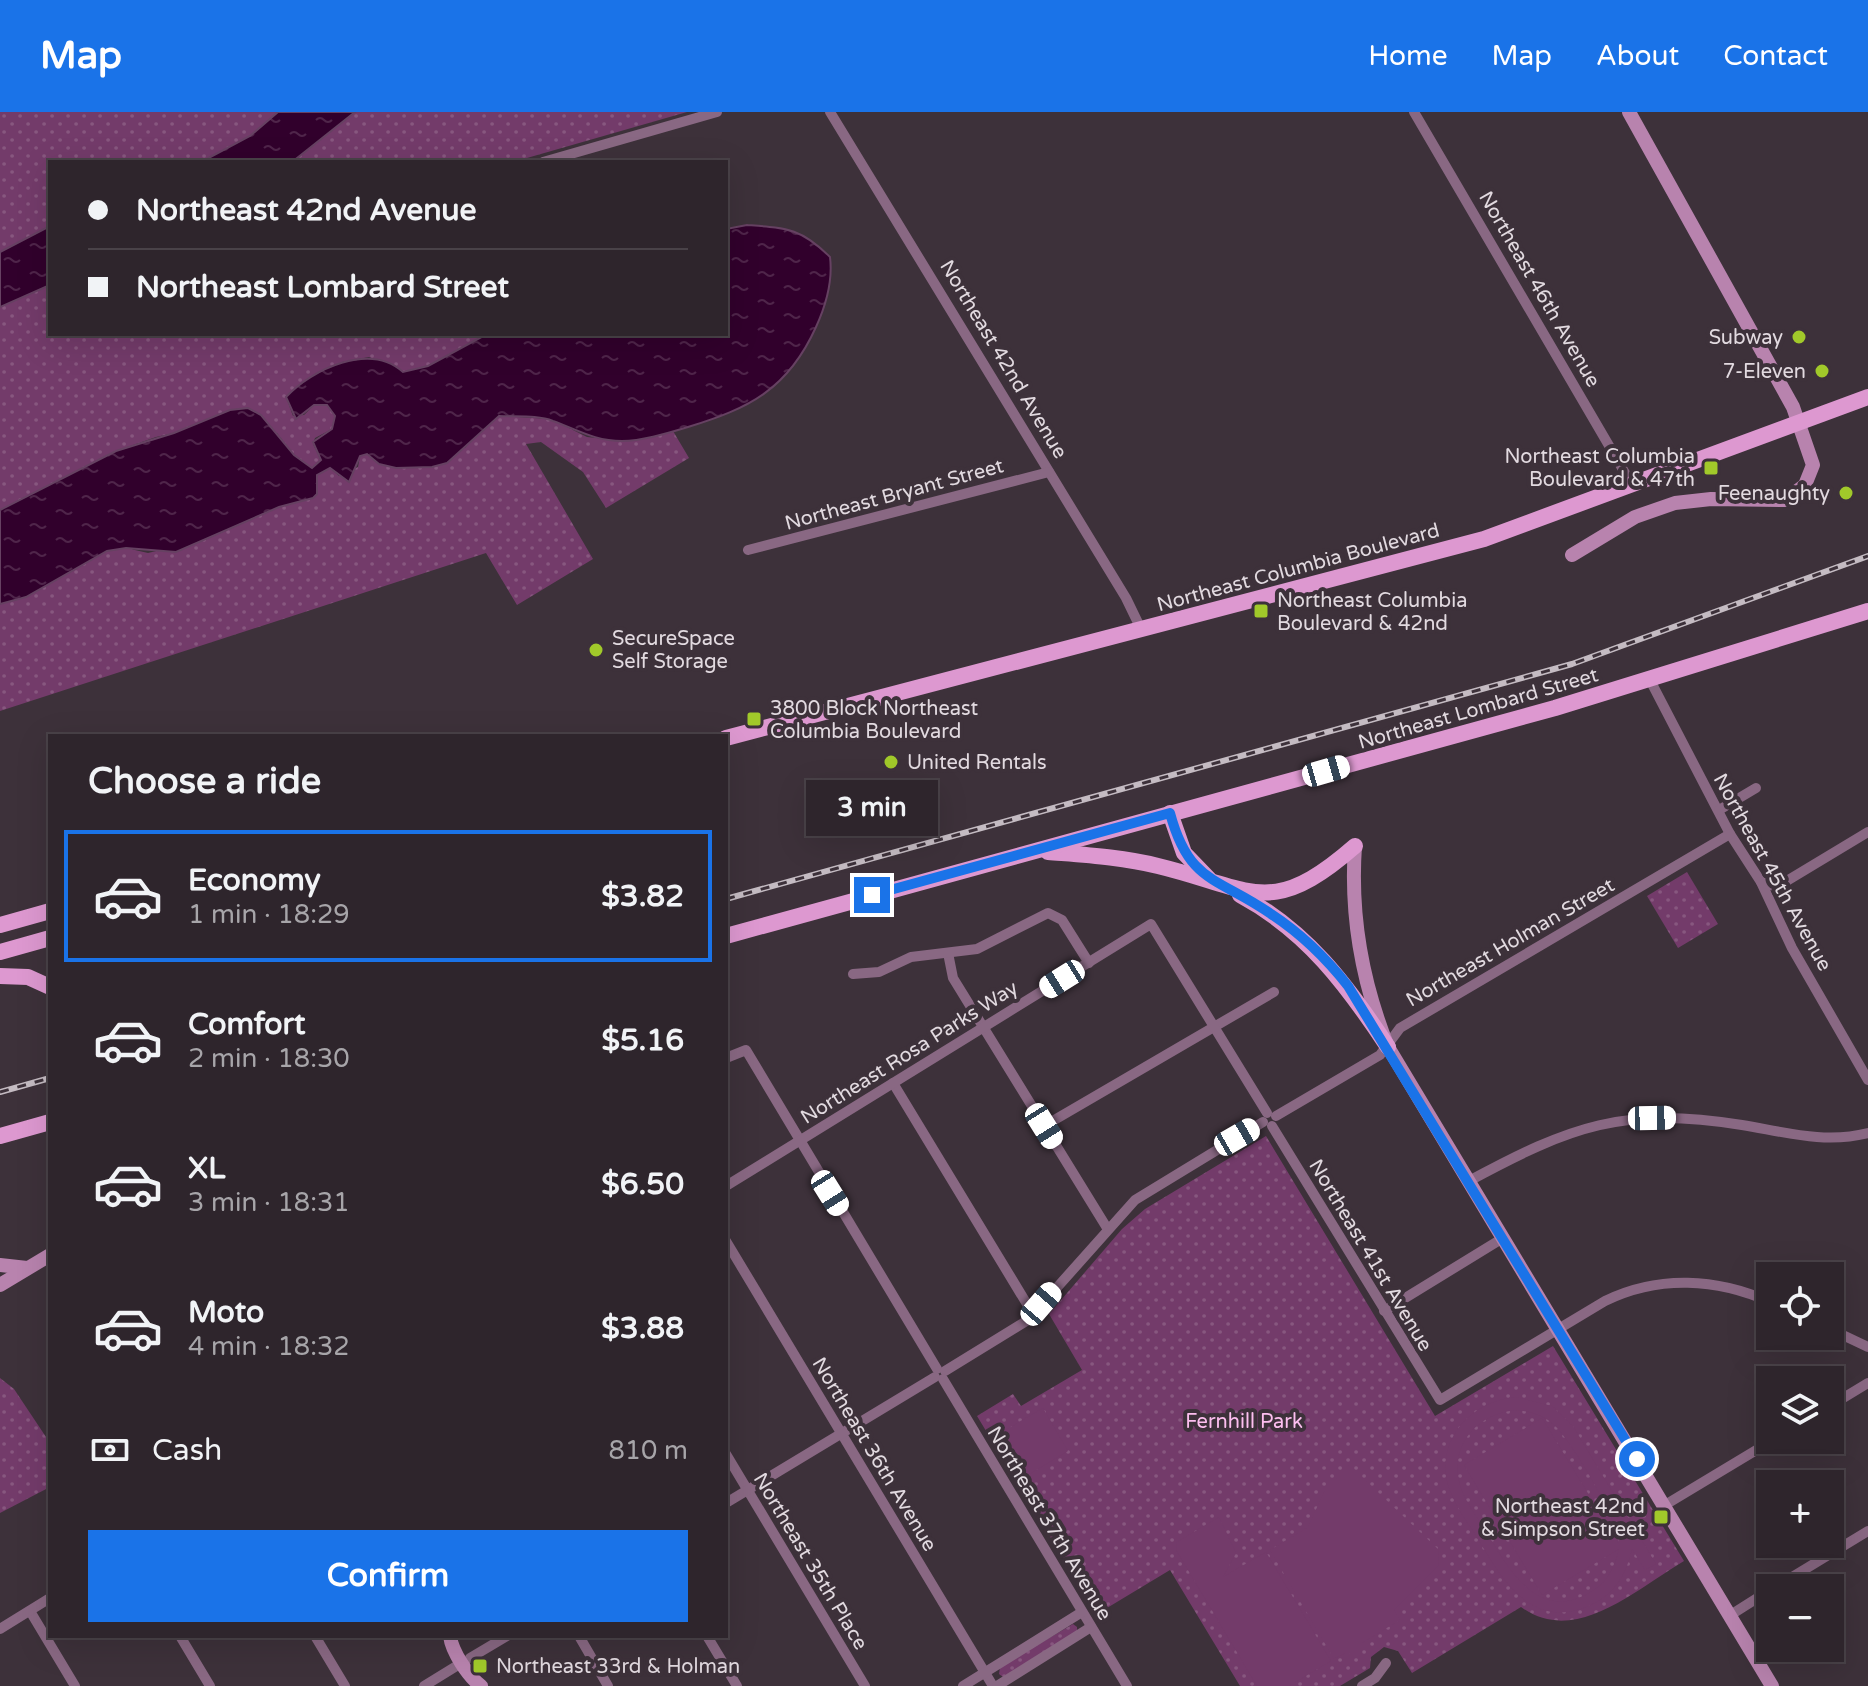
<!DOCTYPE html>
<meta charset="utf-8">
<style>
:root{--surface:#2e252c;--page:#362d34;--text:#f1f3f6;--muted:#a7a5a9;--line:#494248;--accent:#1a73e8}
body{margin:0;font-family:"Varela Round",sans-serif;background:var(--page);color:var(--text);height:100vh;display:flex;flex-direction:column;font-size:30px;white-space:nowrap}
*{box-sizing:border-box;margin:0}
p{font-size:26px;color:var(--muted)}
.icon{flex:none;width:44px;height:44px;fill:none;stroke:currentColor;stroke-width:2;stroke-linecap:round;stroke-linejoin:round}
.map{position:relative;flex:1;overflow:hidden}
.side{position:absolute;left:48px;top:622px;width:680px;height:904px;display:flex;flex-direction:column;background:var(--surface);border-radius:0px;box-shadow:0 8px 32px #0002,0 0 0 2px var(--line)}
.side>*{flex:none}
.top-card{position:absolute;left:48px;top:48px;width:680px;height:176px;border-radius:0px;box-shadow:0 8px 32px #0002,0 0 0 2px var(--line);display:grid;align-content:center;height:176px;padding:0 40px;background:var(--surface)}
.tools{position:absolute;left:1756px;top:1150px;display:grid;gap:16px}
.tools a{display:grid;place-items:center;width:88px;height:88px;border-radius:0px;background:var(--surface);box-shadow:0 8px 32px #0002,0 0 0 2px var(--line);font-size:40px}
.end{position:absolute;width:36px;height:36px;margin:-18px;border:10px solid #1a73e8;background:#fff;box-shadow:0 0 0 4px #fff}
.from{border-radius:50%}
.bubble{position:absolute;height:56px;border-radius:0px;background:var(--surface);box-shadow:0 8px 32px #0002,0 0 0 2px var(--line);font-size:26px;font-weight:800;line-height:56px;text-align:center}
.car{position:absolute;width:24px;height:48px;margin:-24px -12px;border-radius:10px;box-shadow:0 0 6px 2px #0007;background:linear-gradient(#fff 24%,#345 0 40%,#fff 0 76%,#345 0 86%,#fff 0)}
.top-card b{display:flex;align-items:center;gap:28px;height:76px;font-size:30px}
.top-card b+b{border-top:2px solid var(--line)}
.top-card i{width:20px;height:20px;background:var(--text)}
ul{padding:0;list-style:none}
li{display:flex;align-items:center;gap:24px;height:132px;margin:0 16px 12px;padding:0 24px;border:4px solid transparent;border-radius:0px}
li div{flex:1}
li b{display:block;font-size:30px}
li em{font-style:normal;font-weight:800}
li.current{border-color:var(--accent)}
li>.icon{width:72px;height:72px;stroke-width:1.5}
h2{padding:0 40px;font-size:36px;line-height:96px}
.pay{display:flex;align-items:center;gap:20px;height:88px;padding:0 40px;font-size:30px}
.pay p{margin-inline-start:auto}
.cta{display:flex;gap:16px;margin-top:auto;padding:16px 40px}
.cta a{flex:1;height:92px;border-radius:0px;background:var(--accent);color:#fff;font-size:32px;font-weight:800;line-height:92px;text-align:center}
header{display:flex;align-items:center;gap:48px;box-sizing:border-box;height:112px;padding:0 40px;background:var(--accent);color:#fff}
header strong{font-size:38px}
nav{display:flex;gap:44px;margin-inline-start:auto;font-size:28px}
.map>svg:first-child{display:block}
.green{fill:url(#green-dots)}
.pitch{fill:#733b6a;fill-rule:evenodd}
.water{fill:url(#water-ripples);stroke:#664162;stroke-width:2}
.lines{fill:none;stroke-linecap:round;stroke-linejoin:round}
.street{stroke:#896883;stroke-width:10}
.secondary{stroke:#b883ae;stroke-width:14}
.primary{stroke:#dd98d0;stroke-width:16}
.rail-casing{stroke:#c4bbc2;stroke-width:6}
.rail{stroke:#3d313a;stroke-width:3;stroke-dasharray:9;stroke-linecap:butt}
.route{stroke:#1a73e8;stroke-width:10}
.poi-dot{fill:#a1c92a;stroke:#3d313a;stroke-width:3}
.labels{text-anchor:middle;stroke-width:8;stroke-linejoin:round;paint-order:stroke}
.street-label{font-size:20px;fill:#e2dae0;stroke:#3d313a}
.poi-label{font-size:20px;fill:#e2dae0;stroke:#3d313a;text-anchor:end}
.park-label{font-size:20px;fill:#fcbeef;stroke:#3d313a}
</style>
<header>
<strong>Map</strong>
<nav><a>Home</a><a>Map</a><a>About</a><a>Contact</a></nav>
</header>
<div class="map">
<svg width="1868" height="1574" viewBox="0 0 1868 1574">
<defs>
<pattern id="green-dots" width="8" height="8" patternUnits="userSpaceOnUse" patternTransform="scale(2)"><rect width="8" height="8" fill="#733b6a"/><path d="M2 2h.1M6 6h.1" fill="none" stroke="#87577f" stroke-width="1.8" stroke-linecap="round"/></pattern>
<pattern id="water-ripples" width="26" height="14" patternUnits="userSpaceOnUse" patternTransform="scale(2)"><rect width="26" height="14" fill="#31002c"/><path d="M2 4q2-2 4 0t4 0M15 11q2-2 4 0t4 0" fill="none" stroke="#4f254a"/></pattern>
</defs>
<rect width="100%" height="100%" fill="#3d313a"/>
<g class="green">
<polygon points="0,0 278,0 250,24 201,50 50,50 50,114 0,140"/>
<polygon points="355,0 687,0 513,50 292,50"/>
<polygon points="50,173 50,222 487,222 428,254 403,260 369,245 342,250 292,279 286,285 293,304 304,303 314,293 327,293 335,304 332,317 315,326 313,332 321,349 312,356 294,343 277,321 174,321 156,325 116,339 0,398 0,195"/>
<polygon points="499,304 551,307 587,325 624,329 673,319 689,346 606,396 583,360 541,330 526,332 593,447 517,493 486,441 0,599 0,492 26,485 107,439 126,436 148,441 207,427 279,395 313,386 317,363 330,356 339,364 358,355 360,344 367,342 465,336 481,317"/>
<polygon points="1687,760 1718,812 1678,836 1647,784"/>
<path d="M1266,1024L1435,1304L1553,1234L1684,1449C1636,1477 1575,1535 1521,1495L1412,1561L1398,1539L1384,1535L1371,1545L1370,1556L1340,1574H1240L1170,1458L1097,1502L977,1304L1013,1282L1021,1294L1082,1258L1049,1202L1122,1117L1145,1097Z"/>
<polygon points="0,1266 14,1277 50,1331 50,1375 0,1401"/>
<polygon points="1073,1512 1077,1515 1077,1520 1003,1565 999,1562 1000,1555"/>
</g>
<g class="pitch">
<path d="M1516,1285L1552,1294L1573,1314L1656,1452L1645,1458L1632,1437C1627,1460 1616,1480 1595,1491C1534,1522 1504,1471 1478,1427C1467,1410 1454,1392 1448,1373C1436,1327 1471,1289 1516,1285ZM1518,1298C1531,1300 1543,1303 1553,1312C1571,1327 1619,1410 1619,1432L1542,1306L1464,1353L1542,1483L1619,1437C1615,1456 1606,1472 1589,1481C1538,1510 1509,1458 1487,1421C1478,1406 1465,1390 1460,1373C1448,1333 1479,1300 1518,1298Z"/>
<polygon points="1043,1296 1068,1339 1028,1363 1002,1320"/>
<polygon points="1349,1353 1438,1437 1439,1453 1394,1498 1400,1508 1360,1532 1348,1543 1345,1541 1334,1547 1270,1438 1308,1415 1324,1380"/>
<polygon points="1219,1405 1236,1441 1223,1465 1266,1440 1331,1549 1289,1574 1257,1574 1176,1438 1177,1430"/>
</g>
<g class="water">
<polygon points="278,0 355,0 292,50 201,50 250,24"/>
<path d="M747,113C787,116 801,116 830,145C833,169 826,193 816,215C788,277 750,296 688,315C668,321 643,329 622,329C595,329 578,318 553,309C538,303 516,305 499,304L447,351L432,355L396,356L379,352L367,342L360,344L349,370L330,356L317,363V382L313,386L279,395L176,440L126,436L107,439L26,485L0,492V398L116,339L174,321L230,298L248,296L261,303L294,343L312,356L321,348L313,330L332,317L335,304L327,293H314L296,307L286,285C312,257 370,230 403,260L428,254L487,222H726V117Z"/>
<polygon points="50,114 50,173 0,195 0,140"/>
</g>
<g class="lines">
<g class="street">
<polyline points="830,0 1126,486 1141,517"/>
<polyline points="1414,0 1632,373"/>
<polyline points="543,50 717,0"/>
<polyline points="748,438 1049,360"/>
<polyline points="1650,568 1730,722 1761,770 1792,836 1868,968"/>
<polyline points="1719,698 1756,676"/>
<polyline points="1761,770 1774,774 1785,770 1868,720"/>
<polyline points="948,841 953,866 1107,1116"/>
<polyline points="853,862 879,860 911,845 977,837 1048,801 1062,808 1089,851"/>
<polyline points="726,946 746,938 937,1257"/>
<polyline points="893,971 1033,1202"/>
<polyline points="1276,1004 1380,943 1400,916 1730,722"/>
<polyline points="1044,1014 1274,880"/>
<path d="M1272,1014L1440,1288L1605,1189C1658,1163 1717,1166 1770,1190"/>
<path d="M1469,1069C1571,1014 1623,994 1742,1013C1785,1020 1825,1032 1868,1021"/>
<polyline points="726,1074 1151,812 1267,1001"/>
<polyline points="726,1129 993,1574"/>
<polyline points="1384,1199 1503,1126"/>
<polyline points="1830,1217 1868,1235"/>
<polyline points="945,1259 1028,1208 1135,1088 1263,1010"/>
<polyline points="943,1267 1127,1574"/>
<polyline points="1830,1294 1868,1271"/>
<polyline points="726,1342 865,1574"/>
<polyline points="726,1391 935,1265"/>
<polyline points="1665,1393 1773,1328"/>
<polyline points="1774,1476 1868,1419"/>
<polyline points="30,1499 75,1574"/>
<polyline points="1729,1504 1770,1478"/>
<polyline points="0,1517 50,1486"/>
<polyline points="180,1524 210,1574"/>
<polyline points="315,1524 345,1574"/>
<polyline points="579,1524 608,1574"/>
<polyline points="707,1524 737,1574"/>
<polyline points="470,1546 507,1524"/>
<polyline points="424,1574 463,1550"/>
<polyline points="963,1574 1082,1500"/>
<polyline points="997,1574 1091,1515"/>
<polyline points="1362,1574 1375,1566 1386,1551"/>
</g>
<g class="secondary">
<polyline points="1572,443 1635,405 1675,391 1711,387 1785,388 1805,373 1813,353 1793,295 1629,0"/>
<path d="M1355,734C1350,804 1362,870 1388,935L1772,1574"/>
<polyline points="0,1153 27,1156"/>
<polyline points="0,1173 50,1143"/>
<path d="M450,1524C452,1540 468,1564 481,1574"/>
</g>
<g class="primary">
<polyline points="726,626 1484,427 1868,285"/>
<polyline points="1170,701 1184,741 1209,767"/>
<path d="M1048,740C1085,743 1122,745 1158,754C1253,777 1270,808 1355,734"/>
<path d="M1240,783C1307,819 1347,873 1388,935"/>
<polyline points="0,813 50,799"/>
<polyline points="726,824 1555,596 1868,499"/>
<polyline points="0,840 50,826"/>
<polyline points="0,864 28,865 50,875"/>
<polyline points="0,1024 50,1010"/>
</g>
<g class="rail-casing">
<g id="rail">
<polyline points="726,787 1572,552 1868,444"/>
<polyline points="0,980 50,966"/>
</g>
</g>
<use href="#rail" class="rail"/>
</g>
<g class="lines">
<path class="route" d="M872,783L1170,701C1189,772 1218,765 1271,802C1300,821 1326,846 1348,874L1637,1347"/>
</g>
<g class="poi-dot">
<circle cx="1799" cy="225" r="8"/>
<circle cx="1822" cy="259" r="8"/>
<rect x="1703" y="348" width="16" height="16" rx="4"/>
<circle cx="1846" cy="381" r="8"/>
<rect x="1253" y="491" width="16" height="16" rx="4"/>
<circle cx="596" cy="538" r="8"/>
<rect x="746" y="599" width="16" height="16" rx="4"/>
<circle cx="891" cy="650" r="8"/>
<rect x="1653" y="1397" width="16" height="16" rx="4"/>
<rect x="472" y="1546" width="16" height="16" rx="4"/>
</g>
<g class="labels">
<g class="street-label">
<text transform="translate(1540 177) rotate(60)" y="7">Northeast 46th Avenue</text>
<text transform="translate(1004 247) rotate(59)" y="7">Northeast 42nd Avenue</text>
<text transform="translate(894 382) rotate(-15)" y="7">Northeast Bryant Street</text>
<text transform="translate(1298 455) rotate(-15)" y="7">Northeast Columbia Boulevard</text>
<text transform="translate(1478 596) rotate(-16)" y="7">Northeast Lombard Street</text>
<text transform="translate(1773 760) rotate(61)" y="7">Northeast 45th Avenue</text>
<text transform="translate(1510 830) rotate(-30)" y="7">Northeast Holman Street</text>
<text transform="translate(909 940) rotate(-32)" y="7">Northeast Rosa Parks Way</text>
<text transform="translate(1371 1143) rotate(59)" y="7">Northeast 41st Avenue</text>
<text transform="translate(875 1342) rotate(59)" y="7">Northeast 36th Avenue</text>
<text transform="translate(1050 1411) rotate(59)" y="7">Northeast 37th Avenue</text>
<text transform="translate(811 1449) rotate(59)" y="7">Northeast 35th Place</text>
</g>
<g class="poi-label">
<text x="1783" y="232">Subway</text>
<text x="1806" y="266">7-Eleven</text>
<text x="1695" y="351">Northeast Columbia<tspan x="1695" dy="23">Boulevard &amp; 47th</tspan></text>
<text x="1830" y="388">Feenaughty</text>
<text x="1277" y="495" text-anchor="start">Northeast Columbia<tspan x="1277" dy="23">Boulevard &amp; 42nd</tspan></text>
<text x="612" y="533" text-anchor="start">SecureSpace<tspan x="612" dy="23">Self Storage</tspan></text>
<text x="770" y="603" text-anchor="start">3800 Block Northeast<tspan x="770" dy="23">Columbia Boulevard</tspan></text>
<text x="907" y="657" text-anchor="start">United Rentals</text>
<text x="1645" y="1401">Northeast 42nd<tspan x="1645" dy="23">&amp; Simpson Street</tspan></text>
<text x="496" y="1561" text-anchor="start">Northeast 33rd &amp; Holman</text>
</g>
<g class="park-label">
<text x="1244" y="1316">Fernhill Park</text>
</g>
</g>
</svg>
<div class="tools">
<a><svg class="icon" aria-label="locate" viewBox="0 0 24 24"><circle cx="12" cy="12" r="6"/><path d="M12 2v4M12 18v4M2 12h4M18 12h4"/></svg></a>
<a><svg class="icon" aria-label="layers" viewBox="0 0 24 24"><path d="M12 4l9 5-9 5-9-5zM3 14l9 5 9-5"/></svg></a>
<a>+</a>
<a>−</a>
</div>
<i class="end from" style="left:1637px;top:1347px"></i>
<i class="end" style="left:872px;top:783px"></i>
<div class="bubble" style="left:806px;top:668px;width:132px">3 min</div>
<i class="car" style="left:1326px;top:659px;rotate:74deg"></i>
<i class="car" style="left:1062px;top:867px;rotate:238deg"></i>
<i class="car" style="left:1652px;top:1006px;rotate:89deg"></i>
<i class="car" style="left:1044px;top:1014px;rotate:148deg"></i>
<i class="car" style="left:1237px;top:1025px;rotate:60deg"></i>
<i class="car" style="left:830px;top:1081px;rotate:148deg"></i>
<i class="car" style="left:1041px;top:1192px;rotate:41deg"></i>
<div class="top-card">
<b><i class="from"></i>Northeast 42nd Avenue</b>
<b><i></i>Northeast Lombard Street</b>
</div>
<section class="side">
<h2>Choose a ride</h2>
<ul>
<li class="current"><svg class="icon" aria-label="car" viewBox="0 0 24 24"><path d="M5 17H2v-5l4-1 3-4h7l3 4 3 1v5h-3M9 17h6M6 11h13"/><circle cx="7" cy="17" r="2"/><circle cx="17" cy="17" r="2"/></svg><div><b>Economy</b><p>1 min · 18:29</p></div><em>$3.82</em></li>
<li><svg class="icon" aria-label="car" viewBox="0 0 24 24"><path d="M5 17H2v-5l4-1 3-4h7l3 4 3 1v5h-3M9 17h6M6 11h13"/><circle cx="7" cy="17" r="2"/><circle cx="17" cy="17" r="2"/></svg><div><b>Comfort</b><p>2 min · 18:30</p></div><em>$5.16</em></li>
<li><svg class="icon" aria-label="car" viewBox="0 0 24 24"><path d="M5 17H2v-5l4-1 3-4h7l3 4 3 1v5h-3M9 17h6M6 11h13"/><circle cx="7" cy="17" r="2"/><circle cx="17" cy="17" r="2"/></svg><div><b>XL</b><p>3 min · 18:31</p></div><em>$6.50</em></li>
<li><svg class="icon" aria-label="car" viewBox="0 0 24 24"><path d="M5 17H2v-5l4-1 3-4h7l3 4 3 1v5h-3M9 17h6M6 11h13"/><circle cx="7" cy="17" r="2"/><circle cx="17" cy="17" r="2"/></svg><div><b>Moto</b><p>4 min · 18:32</p></div><em>$3.88</em></li>
</ul>
<div class="pay"><svg class="icon" aria-label="cash" viewBox="0 0 24 24"><path d="M3 7h18v10H3z"/><circle cx="12" cy="12" r="2"/></svg>Cash<p>810 m</p></div>
<div class="cta"><a>Confirm</a></div>
</section>
</div>
